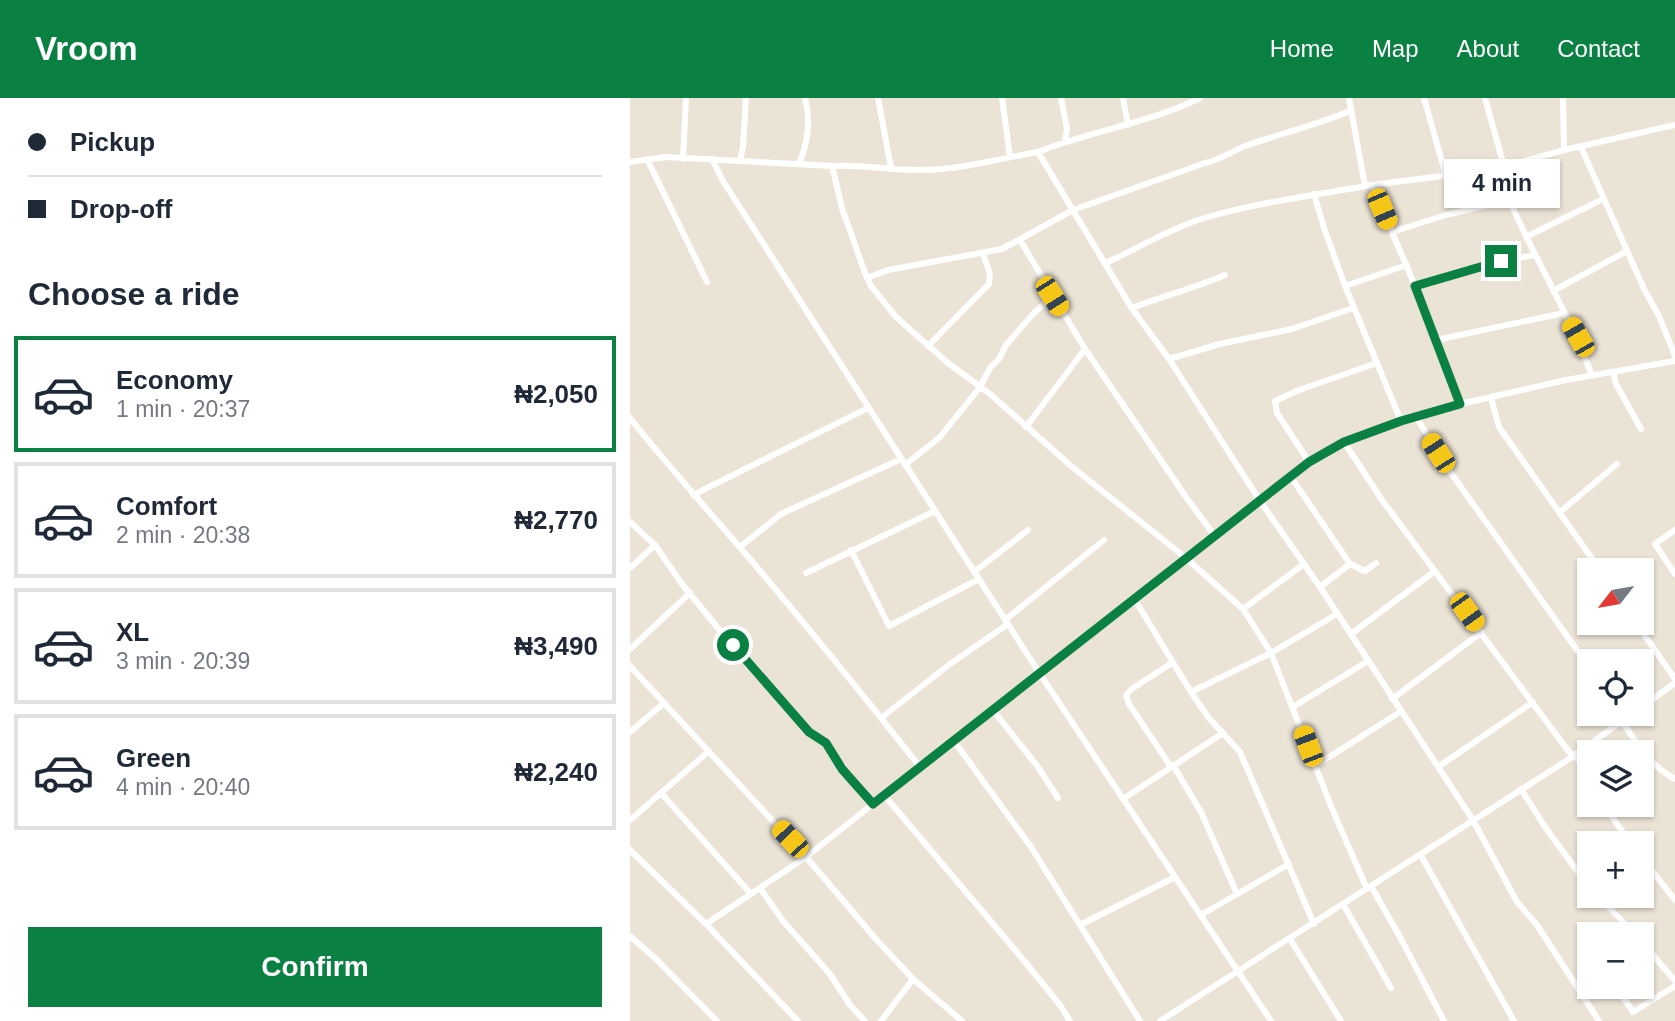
<!DOCTYPE html>
<meta charset="utf-8">
<style>
:root{--surface:#fff;--page:#f6f6f7;--text:#1f2937;--muted:#747a83;--line:#e0e1e3;--accent:#0b8043}
body{margin:0;font-family:Arial,sans-serif;background:var(--page);color:var(--text);height:100vh;display:flex;flex-direction:column;font-size:26px;white-space:nowrap}
*{box-sizing:border-box;margin:0}
p{font-size:23px;color:var(--muted)}
.icon{flex:none;width:38px;height:38px;fill:none;stroke:currentColor;stroke-width:2;stroke-linecap:round;stroke-linejoin:round}
.map{position:relative;flex:1;overflow:hidden}
.drawer{display:flex;flex-direction:column;background:var(--surface);width:630px}
.drawer>*{flex:none}
.hud{display:grid;align-content:center;height:154px;padding:0 28px;background:var(--surface)}
.needle{width:46px;rotate:239deg}
.controls{position:absolute;left:947px;top:460px;display:grid;gap:14px}
.controls a{display:grid;place-items:center;width:77px;height:77px;border-radius:0px;background:var(--surface);box-shadow:0 2px 5px #0004;font-size:35px}
.end{position:absolute;width:32px;height:32px;margin:-16px;border:9px solid #0b8043;background:#fff;box-shadow:0 0 0 4px #fff}
.from{border-radius:50%}
.bubble{position:absolute;height:49px;border-radius:0px;background:var(--surface);box-shadow:0 2px 5px #0004;font-size:23px;font-weight:600;line-height:49px;text-align:center}
.car{position:absolute;width:21px;height:42px;margin:-21px -10px;border-radius:9px;box-shadow:0 0 5px 2px #0007;background:linear-gradient(#f5c518 24%,#345 0 40%,#f5c518 0 76%,#345 0 86%,#f5c518 0)}
.hud b{display:flex;align-items:center;gap:24px;height:66px;font-size:26px}
.hud b+b{border-top:2px solid var(--line)}
.hud i{width:18px;height:18px;background:var(--text)}
ul{padding:0;list-style:none}
li{display:flex;align-items:center;gap:21px;height:116px;margin:0 14px 10px;padding:0 14px;border:4px solid var(--line);border-radius:0px}
li div{flex:1}
li b{display:block;font-size:26px}
li em{font-style:normal;font-weight:600}
li.current{border-color:var(--accent)}
li>.icon{width:63px;height:63px;stroke-width:1.5}
h2{padding:0 28px;font-size:32px;line-height:84px}
.cta{display:flex;gap:14px;margin-top:auto;padding:14px 28px}
.cta a{flex:1;height:80px;border-radius:0px;background:var(--accent);color:#fff;font-size:28px;font-weight:600;line-height:80px;text-align:center}
header{display:flex;align-items:center;gap:42px;box-sizing:border-box;height:98px;padding:0 35px;background:var(--accent);color:#fff}
header strong{font-size:33px}
nav{display:flex;gap:38px;margin-inline-start:auto;font-size:24px}
main{display:flex;flex:1;min-height:0}
.map>svg:first-child{display:block}
.lines{fill:none;stroke-linecap:round;stroke-linejoin:round}
.street{stroke:#fff;stroke-width:6}
.route{stroke:#0b8043;stroke-width:9}
</style>
<header>
<strong>Vroom</strong>
<nav><a>Home</a><a>Map</a><a>About</a><a>Contact</a></nav>
</header>
<main>
<section class="drawer">
<div class="hud">
<b><i class="from"></i>Pickup</b>
<b><i></i>Drop-off</b>
</div>
<h2>Choose a ride</h2>
<ul>
<li class="current"><svg class="icon" aria-label="car" viewBox="0 0 24 24"><path d="M5 17H2v-5l4-1 3-4h7l3 4 3 1v5h-3M9 17h6M6 11h13"/><circle cx="7" cy="17" r="2"/><circle cx="17" cy="17" r="2"/></svg><div><b>Economy</b><p>1 min · 20:37</p></div><em>₦2,050</em></li>
<li><svg class="icon" aria-label="car" viewBox="0 0 24 24"><path d="M5 17H2v-5l4-1 3-4h7l3 4 3 1v5h-3M9 17h6M6 11h13"/><circle cx="7" cy="17" r="2"/><circle cx="17" cy="17" r="2"/></svg><div><b>Comfort</b><p>2 min · 20:38</p></div><em>₦2,770</em></li>
<li><svg class="icon" aria-label="car" viewBox="0 0 24 24"><path d="M5 17H2v-5l4-1 3-4h7l3 4 3 1v5h-3M9 17h6M6 11h13"/><circle cx="7" cy="17" r="2"/><circle cx="17" cy="17" r="2"/></svg><div><b>XL</b><p>3 min · 20:39</p></div><em>₦3,490</em></li>
<li><svg class="icon" aria-label="car" viewBox="0 0 24 24"><path d="M5 17H2v-5l4-1 3-4h7l3 4 3 1v5h-3M9 17h6M6 11h13"/><circle cx="7" cy="17" r="2"/><circle cx="17" cy="17" r="2"/></svg><div><b>Green</b><p>4 min · 20:40</p></div><em>₦2,240</em></li>
</ul>
<div class="cta"><a>Confirm</a></div>
</section>
<div class="map">
<svg width="1045" height="923" viewBox="0 0 1045 923">
<rect width="100%" height="100%" fill="#ebe3d6"/>
<g class="lines">
<g class="street">
<polyline points="248,0 261,70"/>
<polyline points="372,0 380,59"/>
<polyline points="431,0 437,31 435,44"/>
<polyline points="493,0 498,27"/>
<path d="M570,0C519,25 461,33 408,54L501,209L539,261L630,403L690,489L843,722L887,804L907,827L969,923"/>
<polyline points="719,0 735,88"/>
<polyline points="794,0 816,78"/>
<polyline points="855,0 874,68"/>
<polyline points="933,0 934,52"/>
<polyline points="951,49 1014,191 1029,218 1045,258"/>
<polyline points="17,61 77,184"/>
<polyline points="53,61 56,0"/>
<polyline points="82,61 93,83 410,576 641,923"/>
<polyline points="110,62 113,49 116,0"/>
<path d="M0,64L36,59L202,68C230,66 257,72 284,72C326,73 368,61 408,54"/>
<path d="M169,65C178,46 181,21 175,0"/>
<polyline points="202,68 212,110 235,175 241,188 266,219 318,265 360,296 441,368 556,460 613,511 641,555 703,713 737,791"/>
<polyline points="684,96 695,133 715,188"/>
<polyline points="762,134 816,117 878,102"/>
<polyline points="896,139 973,101"/>
<polyline points="390,142 455,251 556,399 584,437"/>
<path d="M476,165C506,151 536,133 568,122C622,105 686,97 742,87"/>
<path d="M237,180L258,172L372,151L443,112L575,65C590,62 601,54 615,48C650,36 686,27 720,13"/>
<polyline points="785,188 871,163 905,157"/>
<polyline points="923,193 997,153"/>
<path d="M502,210C533,198 565,190 595,177"/>
<polyline points="806,242 934,215"/>
<polyline points="298,248 359,186 360,176 353,156"/>
<polyline points="539,261 590,246 662,231 723,210"/>
<polyline points="983,274 986,286 1011,331"/>
<path d="M962,278C936,207 893,142 866,71L934,52L1045,27"/>
<polyline points="861,300 869,329 970,472"/>
<polyline points="830,306 785,188 742,87 866,71"/>
<polyline points="786,319 821,375 959,569"/>
<path d="M0,320C42,373 88,423 131,474C185,538 238,603 290,669"/>
<polyline points="771,323 715,188 777,167"/>
<polyline points="396,329 455,251"/>
<polyline points="714,344 752,402 942,658"/>
<polyline points="679,364 647,315 645,303 669,292 747,265"/>
<polyline points="275,367 310,339 350,289 360,270 369,261 376,247 403,216 423,198"/>
<polyline points="661,379 720,466 735,473 746,465"/>
<polyline points="63,397 238,310"/>
<polyline points="930,414 987,366"/>
<polyline points="0,424 25,447 52,486 118,567 179,634 196,645 212,671 243,706"/>
<polyline points="1045,432 1025,446 1045,476"/>
<polyline points="110,449 151,416 271,361"/>
<polyline points="221,452 259,528 349,481"/>
<polyline points="0,470 25,447"/>
<polyline points="344,474 398,432"/>
<polyline points="176,475 305,413"/>
<polyline points="690,489 720,466"/>
<polyline points="505,502 561,594 578,619 610,654 684,826"/>
<polyline points="613,511 674,466"/>
<polyline points="375,522 474,442"/>
<polyline points="1006,525 1045,581"/>
<polyline points="721,536 805,473"/>
<polyline points="0,551 60,495"/>
<polyline points="0,568 176,759 245,840 283,881 332,923"/>
<polyline points="561,594 641,555 707,516"/>
<polyline points="762,601 852,534"/>
<polyline points="663,609 738,563"/>
<polyline points="1012,609 1045,585"/>
<polyline points="363,612 408,669 428,700"/>
<polyline points="251,620 320,566 378,526"/>
<path d="M992,623C1007,646 1020,668 1045,681"/>
<polyline points="0,634 34,605"/>
<polyline points="324,643 401,749 510,923"/>
<polyline points="945,656 959,682"/>
<polyline points="543,667 571,714 607,796"/>
<polyline points="685,668 770,614"/>
<polyline points="541,669 499,606 496,597 503,590 542,565"/>
<polyline points="808,669 903,604"/>
<polyline points="891,691 915,729 959,789"/>
<polyline points="31,695 121,796"/>
<polyline points="254,697 386,853 430,907 440,923"/>
<polyline points="493,701 593,635"/>
<polyline points="974,707 1001,746"/>
<polyline points="0,722 79,653"/>
<polyline points="0,752 76,826 168,923"/>
<polyline points="790,756 884,923"/>
<polyline points="1012,760 1045,802"/>
<polyline points="741,788 770,839 814,923"/>
<polyline points="130,790 153,823 200,876 220,907 235,923"/>
<polyline points="968,798 1005,836"/>
<polyline points="713,806 761,890"/>
<polyline points="571,817 659,766"/>
<polyline points="76,826 176,759 434,555 517,494 584,437 679,364 714,344 771,323 830,306 936,282 1045,263"/>
<polyline points="450,827 545,779"/>
<polyline points="0,838 26,861 87,923"/>
<polyline points="660,841 711,923"/>
<polyline points="1012,844 1045,883"/>
<polyline points="990,894 1003,914 1045,888"/>
<polyline points="251,923 283,881"/>
<polyline points="530,923 936,663 1002,616"/>
</g>
</g>
<g class="lines">
<polyline class="route" points="103,547 179,634 196,645 212,671 243,706 679,364 714,344 771,323 830,306 785,188 871,163"/>
</g>
</svg>
<div class="controls">
<a><svg class="needle" viewBox="-14 -14 28 28"><path d="M0-13l5 13h-10z" fill="#e53935"/><path d="M0 13l5-13h-10z" fill="#747a83"/></svg></a>
<a><svg class="icon" aria-label="locate" viewBox="0 0 24 24"><circle cx="12" cy="12" r="6"/><path d="M12 2v4M12 18v4M2 12h4M18 12h4"/></svg></a>
<a><svg class="icon" aria-label="layers" viewBox="0 0 24 24"><path d="M12 4l9 5-9 5-9-5zM3 14l9 5 9-5"/></svg></a>
<a>+</a>
<a>−</a>
</div>
<i class="end from" style="left:103px;top:547px"></i>
<i class="end" style="left:871px;top:163px"></i>
<div class="bubble" style="left:814px;top:61px;width:116px">4 min</div>
<i class="car" style="left:752px;top:111px;rotate:157deg"></i>
<i class="car" style="left:422px;top:198px;rotate:148deg"></i>
<i class="car" style="left:948px;top:239px;rotate:330deg"></i>
<i class="car" style="left:808px;top:355px;rotate:327deg"></i>
<i class="car" style="left:837px;top:514px;rotate:144deg"></i>
<i class="car" style="left:678px;top:648px;rotate:339deg"></i>
<i class="car" style="left:160px;top:741px;rotate:317deg"></i>
</div>
</main>
